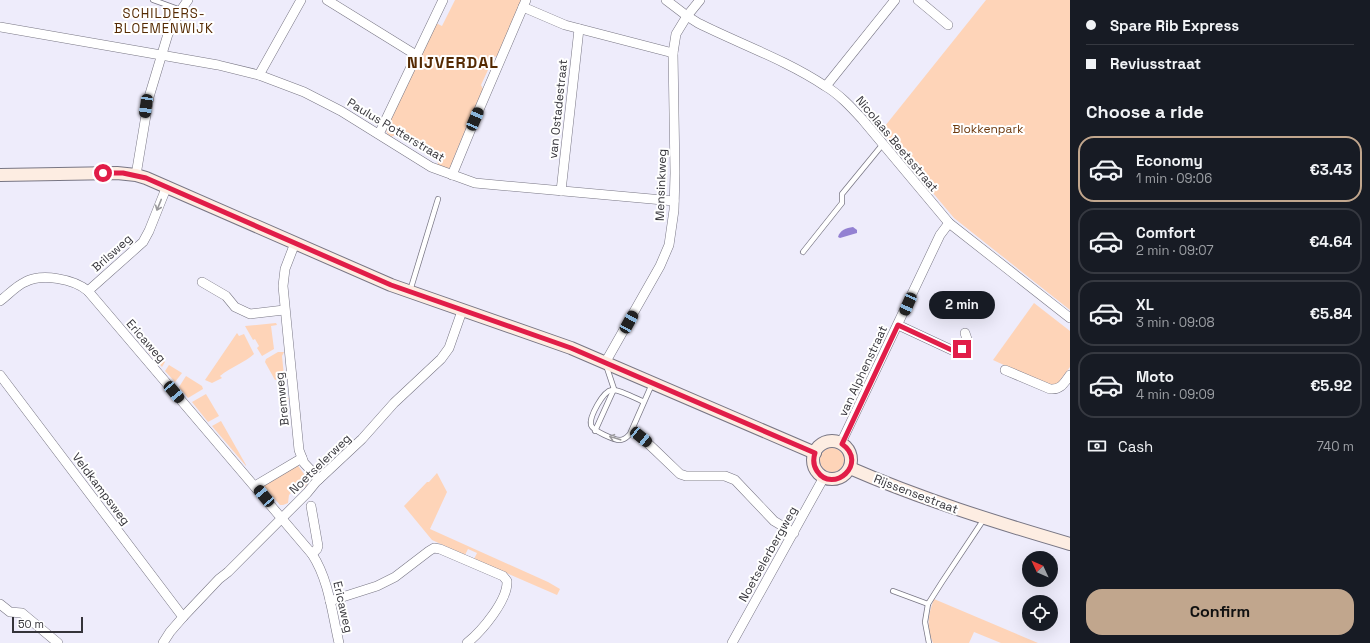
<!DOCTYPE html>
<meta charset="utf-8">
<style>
:root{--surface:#171b24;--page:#242831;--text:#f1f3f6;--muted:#9ea1a6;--line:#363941;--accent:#c1a68d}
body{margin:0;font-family:"Space Grotesk",sans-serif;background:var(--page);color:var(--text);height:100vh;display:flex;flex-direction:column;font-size:15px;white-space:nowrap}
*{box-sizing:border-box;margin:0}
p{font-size:13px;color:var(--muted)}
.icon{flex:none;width:22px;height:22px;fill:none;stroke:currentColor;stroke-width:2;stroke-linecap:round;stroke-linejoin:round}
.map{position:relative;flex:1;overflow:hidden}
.details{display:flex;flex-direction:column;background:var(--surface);width:300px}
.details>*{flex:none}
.top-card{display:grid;align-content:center;height:88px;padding:0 16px;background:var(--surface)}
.needle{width:26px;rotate:314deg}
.buttons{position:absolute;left:1022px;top:551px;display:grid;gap:8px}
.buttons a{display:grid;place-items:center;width:36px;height:36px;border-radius:50%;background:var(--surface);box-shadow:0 4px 16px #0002;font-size:20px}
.scale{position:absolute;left:12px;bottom:10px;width:71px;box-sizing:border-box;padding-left:4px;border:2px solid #343339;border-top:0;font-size:11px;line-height:14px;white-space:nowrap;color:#343339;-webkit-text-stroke:3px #fff;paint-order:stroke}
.end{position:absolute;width:18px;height:18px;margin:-9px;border:5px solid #e11d48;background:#fff;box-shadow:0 0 0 2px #fff}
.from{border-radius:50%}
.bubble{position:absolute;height:28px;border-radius:14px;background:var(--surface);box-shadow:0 4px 16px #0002;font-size:13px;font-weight:700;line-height:28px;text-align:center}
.car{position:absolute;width:12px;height:24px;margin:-12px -6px;border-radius:5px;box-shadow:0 0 3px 1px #0007;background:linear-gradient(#222 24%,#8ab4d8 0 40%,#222 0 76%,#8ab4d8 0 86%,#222 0)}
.top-card b{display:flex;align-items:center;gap:14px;height:38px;font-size:15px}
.top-card b+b{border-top:1px solid var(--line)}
.top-card i{width:10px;height:10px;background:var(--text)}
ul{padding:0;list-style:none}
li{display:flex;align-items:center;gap:12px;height:66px;margin:0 8px 6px;padding:0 8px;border:2px solid var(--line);border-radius:16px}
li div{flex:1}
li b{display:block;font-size:15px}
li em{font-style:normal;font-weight:700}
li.selected{border-color:var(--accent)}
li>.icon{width:36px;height:36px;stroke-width:1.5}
h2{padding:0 16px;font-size:18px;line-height:48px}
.pay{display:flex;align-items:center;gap:10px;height:44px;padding:0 16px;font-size:15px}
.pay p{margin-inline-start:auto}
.button{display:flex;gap:8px;margin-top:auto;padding:8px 16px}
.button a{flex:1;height:46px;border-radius:16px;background:var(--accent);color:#111;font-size:16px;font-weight:700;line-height:46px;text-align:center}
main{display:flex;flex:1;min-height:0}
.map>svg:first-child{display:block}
.green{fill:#fed4b8}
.water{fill:#9381d2}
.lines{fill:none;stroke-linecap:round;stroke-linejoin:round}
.service-casing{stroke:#787684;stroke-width:6}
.minor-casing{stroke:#787684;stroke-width:10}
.secondary-casing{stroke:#787684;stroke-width:14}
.service{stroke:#fff;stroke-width:4.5}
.minor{stroke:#fff;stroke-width:9}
.secondary{stroke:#fdede2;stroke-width:12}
.oneway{stroke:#9a999c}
.route{stroke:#e11d48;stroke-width:5}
.labels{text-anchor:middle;stroke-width:4;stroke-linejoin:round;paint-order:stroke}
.street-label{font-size:12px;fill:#343339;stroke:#fff}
.park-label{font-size:12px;fill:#6f3c11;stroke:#fff}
.neighbourhood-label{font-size:13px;letter-spacing:1px;fill:#552a02;stroke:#fff}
.district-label{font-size:16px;font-weight:bold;letter-spacing:1px;fill:#552a02;stroke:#fff}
</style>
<main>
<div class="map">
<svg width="1070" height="643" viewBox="0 0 1070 643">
<rect width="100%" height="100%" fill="#eeecfb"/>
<g class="green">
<path d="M455,0H523L498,56L494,57L481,85L483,89L454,157L455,161L452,167L445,169L438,166L437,156L399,133L391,137C387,134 386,132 386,127L436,23L442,26Z"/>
<polygon points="986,0 1070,0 1070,310 954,218 881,131"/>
<polygon points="1034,303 1070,331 1070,367 1058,383 1054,385 1047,385 993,360"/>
<polygon points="276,323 277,325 271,326 274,349 262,356 257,348 259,346 255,339 253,340 245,326"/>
<path d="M237,333L239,336L244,334L254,354C244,363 231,367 220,376L222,378L212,383L205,380Z"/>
<polygon points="149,350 165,362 162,367 148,352"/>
<polygon points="278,352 284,352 282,356 284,376 275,380 265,362 266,359"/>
<polygon points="169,365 182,373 175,382 165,371"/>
<polygon points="186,376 202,386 203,389 188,398 179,387"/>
<polygon points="284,381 286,395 289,399 287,400 278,385"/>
<polygon points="206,394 219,416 208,422 192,402"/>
<polygon points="221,421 246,465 246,466 212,426"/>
<circle cx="832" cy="460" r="12"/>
<polygon points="297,464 306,477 307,485 300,491 293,491 289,495 288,503 283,505 280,505 262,484"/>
<polygon points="437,473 447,492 430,529 548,582 560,589 557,595 474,559 477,553 468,549 465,555 432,540 404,506 427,482 429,482"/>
<path d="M934,599L1038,643H1001L974,632L969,643H933C926,628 928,614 934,599Z"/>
</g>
<path class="water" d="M853,227L857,230V233L840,238L838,237C840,230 846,228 853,227Z"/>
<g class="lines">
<g class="service-casing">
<g id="service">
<polyline points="153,0 181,10"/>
<polyline points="803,252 842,203 842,194 883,144"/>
<polyline points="410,291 438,199"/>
<path d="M644,402C637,399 619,389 612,390C603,391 589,417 591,425C593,431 614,440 620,440C625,440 627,437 630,434L652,384"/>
<polyline points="595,431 614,389 606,365"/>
<polyline points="893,591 928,604"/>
<polyline points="929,643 925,622 928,604 942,582 984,519"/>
</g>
</g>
<g class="minor-casing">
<g id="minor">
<polyline points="327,0 416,55"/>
<path d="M666,0L687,16L698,23C740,44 786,60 825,86C839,94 851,107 862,119L949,223L1070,318"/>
<polyline points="918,0 948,25"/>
<polyline points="523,7 565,25 673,53"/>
<polyline points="0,27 161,55 218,65 259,75 304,92 341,111 431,167 475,183 674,201"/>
<polyline points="259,75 301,0"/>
<polyline points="826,86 895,0"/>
<polyline points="379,134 443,0"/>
<polyline points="136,175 149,97 168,34 181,10 188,0"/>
<polyline points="452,175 475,119 526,0"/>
<polyline points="561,191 579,29"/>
<polyline points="295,243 285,269 283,286 299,450 304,463 319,479"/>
<polyline points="202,282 226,296 235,307 250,314 284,310"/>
<polyline points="88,291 143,242 149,231 167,186"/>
<path d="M0,301C8,295 16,286 25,282C42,273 74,279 88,291L312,554C329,580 332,613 339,643"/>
<polyline points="898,325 956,352 962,349 967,339 965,333"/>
<polyline points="605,363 660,266 669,245 674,210 675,173 673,53 676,34 687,16 700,0"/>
<path d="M1005,370L1050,389C1061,390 1064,383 1070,375"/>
<polyline points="0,375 183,617"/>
<polyline points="641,437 655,450 680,474 686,476 725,476 735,480 774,521 794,533"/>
<polyline points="841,443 940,235 949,223"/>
<polyline points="255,486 302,458"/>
<polyline points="311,506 318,546 317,549 312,554"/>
<path d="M330,601L377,586L395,577L429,551L434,548L440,549L503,576L507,581C508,600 482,631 467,643"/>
<polyline points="0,604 10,612 22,613 58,643"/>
<polyline points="163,643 170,632 183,617 219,579 228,572 307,493 316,482 362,439 394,403 441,359 449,348 462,311"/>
<polyline points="732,643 824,477"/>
</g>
</g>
<g class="secondary-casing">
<g id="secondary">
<polyline points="0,175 117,173 136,175 146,178 391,285 571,348 815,453"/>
<circle cx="832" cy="460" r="19"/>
<path d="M850,468C921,499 995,522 1070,544"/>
</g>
</g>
<use href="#service" class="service"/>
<use href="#minor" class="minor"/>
<use href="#secondary" class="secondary"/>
</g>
<defs><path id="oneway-shaft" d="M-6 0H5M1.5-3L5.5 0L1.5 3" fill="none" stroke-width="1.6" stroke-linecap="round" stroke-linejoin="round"/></defs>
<g class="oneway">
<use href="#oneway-shaft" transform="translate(159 205) rotate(112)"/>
<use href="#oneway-shaft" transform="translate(615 438) rotate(-162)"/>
</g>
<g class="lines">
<path class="route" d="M103,173H123L146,178L391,285L571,348L815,453C813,459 813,465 817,471C833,495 869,463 842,444L898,325L956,352L962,349"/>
</g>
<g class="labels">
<g class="street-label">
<text transform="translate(558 109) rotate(-84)" y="4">van Ostadestraat</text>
<text transform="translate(396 130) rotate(31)" y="4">Paulus Potterstraat</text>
<text transform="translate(897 144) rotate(50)" y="4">Nicolaas Beetsstraat</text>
<text transform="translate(661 185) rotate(-88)" y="4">Mensinkweg</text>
<text transform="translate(112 253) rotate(-42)" y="4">Brilsweg</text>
<text transform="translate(146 341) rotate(49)" y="4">Ericaweg</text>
<text transform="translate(863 371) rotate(-65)" y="4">van Alphenstraat</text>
<text transform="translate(282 399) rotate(-96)" y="4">Bremweg</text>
<text transform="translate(320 464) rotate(-44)" y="4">Noetselerweg</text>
<text transform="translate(101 489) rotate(53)" y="4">Veldkampsweg</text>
<text transform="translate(916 494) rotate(21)" y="4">Rijssensestraat</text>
<text transform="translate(768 554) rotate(-61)" y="4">Noetselerbergweg</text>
<text transform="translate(343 607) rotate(77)" y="4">Ericaweg</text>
</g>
<g class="park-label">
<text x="988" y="133">Blokkenpark</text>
</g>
<g class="neighbourhood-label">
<text x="164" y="18">SCHILDERS-<tspan x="164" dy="15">BLOEMENWIJK</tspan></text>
</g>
<g class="district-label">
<text x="453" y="68">NIJVERDAL</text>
</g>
</g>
</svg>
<div class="buttons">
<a><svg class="needle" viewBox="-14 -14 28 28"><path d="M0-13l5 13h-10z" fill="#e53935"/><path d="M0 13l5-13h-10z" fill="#9ea1a6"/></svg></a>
<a><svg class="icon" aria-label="locate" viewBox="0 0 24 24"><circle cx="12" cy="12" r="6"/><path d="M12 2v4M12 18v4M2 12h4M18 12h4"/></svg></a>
</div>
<div class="scale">50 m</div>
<i class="end from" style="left:103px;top:173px"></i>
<i class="end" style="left:962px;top:349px"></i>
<div class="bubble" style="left:929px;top:291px;width:66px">2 min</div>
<i class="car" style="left:146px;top:106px;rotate:188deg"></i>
<i class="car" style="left:475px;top:119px;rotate:23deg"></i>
<i class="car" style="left:908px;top:304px;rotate:204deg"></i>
<i class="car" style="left:629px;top:322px;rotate:29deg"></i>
<i class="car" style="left:174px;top:392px;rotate:140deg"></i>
<i class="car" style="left:641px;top:437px;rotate:129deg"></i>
<i class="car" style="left:264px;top:496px;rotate:320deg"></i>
</div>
<section class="details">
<div class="top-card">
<b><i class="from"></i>Spare Rib Express</b>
<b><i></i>Reviusstraat</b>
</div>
<h2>Choose a ride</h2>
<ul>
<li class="selected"><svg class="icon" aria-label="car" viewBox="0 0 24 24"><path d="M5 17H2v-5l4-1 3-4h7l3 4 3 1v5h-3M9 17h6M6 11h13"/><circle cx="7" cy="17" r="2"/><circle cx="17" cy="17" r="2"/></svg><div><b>Economy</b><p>1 min · 09:06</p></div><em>€3.43</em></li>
<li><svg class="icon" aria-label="car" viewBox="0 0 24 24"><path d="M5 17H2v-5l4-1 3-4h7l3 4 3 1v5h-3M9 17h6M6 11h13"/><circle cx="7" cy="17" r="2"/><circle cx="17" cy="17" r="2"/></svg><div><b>Comfort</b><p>2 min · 09:07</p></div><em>€4.64</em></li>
<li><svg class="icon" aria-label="car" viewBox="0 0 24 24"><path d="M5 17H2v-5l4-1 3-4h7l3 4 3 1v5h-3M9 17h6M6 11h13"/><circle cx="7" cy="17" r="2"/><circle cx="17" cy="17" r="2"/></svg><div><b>XL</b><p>3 min · 09:08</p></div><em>€5.84</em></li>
<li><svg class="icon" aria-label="car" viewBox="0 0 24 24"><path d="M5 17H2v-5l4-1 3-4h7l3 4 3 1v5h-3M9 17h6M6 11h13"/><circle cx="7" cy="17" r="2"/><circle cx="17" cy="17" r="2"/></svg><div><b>Moto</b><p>4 min · 09:09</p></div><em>€5.92</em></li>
</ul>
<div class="pay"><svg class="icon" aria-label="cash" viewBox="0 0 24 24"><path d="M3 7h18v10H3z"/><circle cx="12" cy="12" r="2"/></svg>Cash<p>740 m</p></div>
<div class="button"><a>Confirm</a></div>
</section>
</main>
